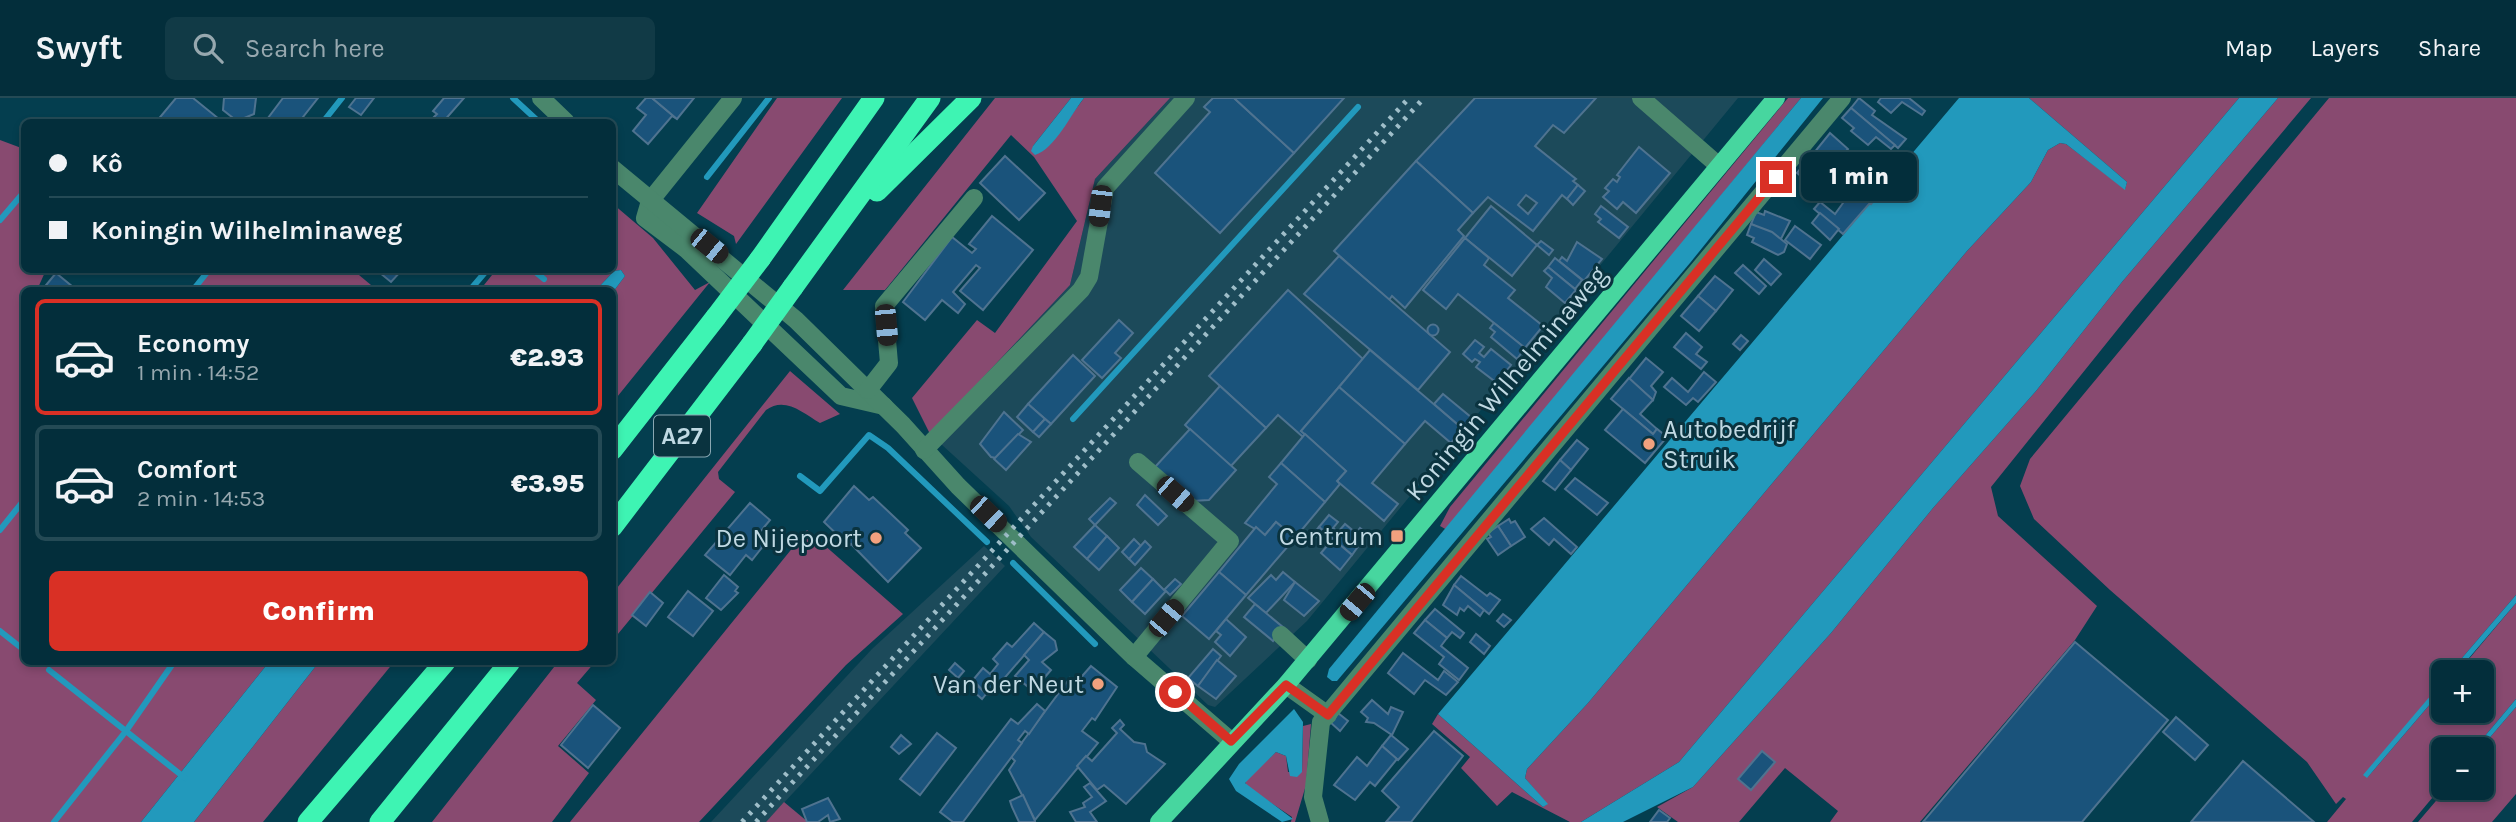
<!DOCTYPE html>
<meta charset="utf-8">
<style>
:root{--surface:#032e3b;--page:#113a46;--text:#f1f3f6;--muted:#97a8af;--line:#244a55;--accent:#d93025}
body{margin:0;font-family:Karla,sans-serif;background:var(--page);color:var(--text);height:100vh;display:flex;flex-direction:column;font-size:26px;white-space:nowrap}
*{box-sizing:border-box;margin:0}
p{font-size:23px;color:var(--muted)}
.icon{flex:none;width:38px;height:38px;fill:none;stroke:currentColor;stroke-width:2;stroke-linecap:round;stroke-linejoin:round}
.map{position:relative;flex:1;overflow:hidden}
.drawer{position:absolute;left:21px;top:189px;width:595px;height:378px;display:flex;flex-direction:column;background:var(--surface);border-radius:10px;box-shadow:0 4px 10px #0003,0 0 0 2px var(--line)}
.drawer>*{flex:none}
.hud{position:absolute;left:21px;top:21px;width:595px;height:154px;border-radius:10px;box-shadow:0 4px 10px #0003,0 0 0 2px var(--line);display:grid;align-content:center;height:154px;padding:0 28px;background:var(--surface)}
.tools{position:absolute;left:2431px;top:562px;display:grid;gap:14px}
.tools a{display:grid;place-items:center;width:63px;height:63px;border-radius:10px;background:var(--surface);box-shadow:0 4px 10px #0003,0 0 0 2px var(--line);font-size:35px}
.end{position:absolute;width:32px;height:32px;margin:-16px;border:9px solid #d93025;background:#fff;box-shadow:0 0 0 4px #fff}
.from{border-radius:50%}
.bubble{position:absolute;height:49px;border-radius:10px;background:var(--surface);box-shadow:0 4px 10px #0003,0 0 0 2px var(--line);font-size:23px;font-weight:800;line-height:49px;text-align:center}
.car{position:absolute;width:21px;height:42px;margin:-21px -10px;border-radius:9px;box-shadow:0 0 5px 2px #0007;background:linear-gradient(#222 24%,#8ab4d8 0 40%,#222 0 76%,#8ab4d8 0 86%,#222 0)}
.hud b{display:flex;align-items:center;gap:24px;height:66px;font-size:26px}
.hud b+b{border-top:2px solid var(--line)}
.hud i{width:18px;height:18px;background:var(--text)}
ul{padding:12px 0 0;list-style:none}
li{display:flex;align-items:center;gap:21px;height:116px;margin:0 14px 10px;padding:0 14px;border:4px solid var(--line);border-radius:10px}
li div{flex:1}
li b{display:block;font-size:26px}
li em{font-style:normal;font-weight:800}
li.active{border-color:var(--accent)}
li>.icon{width:63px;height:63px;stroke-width:1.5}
.cta{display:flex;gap:14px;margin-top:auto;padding:14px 28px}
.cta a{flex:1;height:80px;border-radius:10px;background:var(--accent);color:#fff;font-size:28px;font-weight:800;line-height:80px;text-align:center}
header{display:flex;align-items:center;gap:42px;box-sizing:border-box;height:98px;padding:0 35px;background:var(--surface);border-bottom:2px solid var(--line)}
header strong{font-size:33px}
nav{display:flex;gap:38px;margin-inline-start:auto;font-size:24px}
.search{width:490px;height:63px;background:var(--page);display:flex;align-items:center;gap:18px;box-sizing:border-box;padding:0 24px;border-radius:10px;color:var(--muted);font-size:26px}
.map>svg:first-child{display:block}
.built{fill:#1c4a5a}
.green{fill:#884a70}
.water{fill:#2299bc}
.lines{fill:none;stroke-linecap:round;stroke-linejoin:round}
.stream{stroke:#2299bc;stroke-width:6}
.building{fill:#1a537b;stroke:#4f7390;stroke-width:2;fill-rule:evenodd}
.minor{stroke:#4a876c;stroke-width:18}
.major{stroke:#47d69f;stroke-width:18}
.highway{stroke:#3ef4b3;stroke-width:21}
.rail{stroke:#9fbec9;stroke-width:5;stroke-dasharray:3.5 7;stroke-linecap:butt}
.highway-bridge{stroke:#3ef4b3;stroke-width:21}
.route{stroke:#d93025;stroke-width:9}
.poi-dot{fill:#f2a17e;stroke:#0a333f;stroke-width:2.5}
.labels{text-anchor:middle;stroke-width:6;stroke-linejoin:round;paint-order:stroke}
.shield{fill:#0a333f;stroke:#89a7b2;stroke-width:2}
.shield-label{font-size:24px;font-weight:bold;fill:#c0d9e3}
.street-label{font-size:26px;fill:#c0d9e3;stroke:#0a333f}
.poi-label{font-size:26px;fill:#c0d9e3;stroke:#0a333f;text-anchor:end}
</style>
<header>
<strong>Swyft</strong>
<div class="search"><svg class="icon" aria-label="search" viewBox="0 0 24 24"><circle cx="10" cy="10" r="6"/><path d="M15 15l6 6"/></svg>Search here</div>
<nav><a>Map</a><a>Layers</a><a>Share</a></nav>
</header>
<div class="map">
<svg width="2516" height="724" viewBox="0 0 2516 724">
<rect width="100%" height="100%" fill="#043e4f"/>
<g class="built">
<polygon points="1170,0 1738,0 1307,523 1215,609 1208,607 1031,439 1009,408 930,336 1070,187 1095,81"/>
<polygon points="984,448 1005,468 766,724 711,724 872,551"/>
</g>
<g class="green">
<polygon points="777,0 842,0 736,146 734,138 697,115"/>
<polygon points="995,0 1071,0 1033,48 1056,38 1084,0 1170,0 1095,81 1070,187 930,336 912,300 977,222 995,235 1077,123 1034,59 1011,37 885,192 843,192"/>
<polygon points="1788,0 1801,0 1447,432 1440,428 1450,409"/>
<polygon points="2029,0 2239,0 1679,664 1581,724 1570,724 1512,694 1497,708 1461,670 1470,659 1432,626 1438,616 1543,709 1547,706 1525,680 1527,671 1588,605 1967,153 2031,84 2048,52 2060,45 2066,46 2125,91 2127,84"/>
<polygon points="2278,0 2311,0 2134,211 1991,389 1998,418 2097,508 2075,542 1920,724 1830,724 1838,713 1785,670 1739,724 1678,724 1657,709 1693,689 1831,535 1933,410 2036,293 2122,184"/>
<polygon points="2329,0 2516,0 2516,497 2450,574 2443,574 2443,583 2367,680 2443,591 2443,612 2482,612 2482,574 2458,574 2516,505 2516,601 2474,651 2443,651 2443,687 2412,724 2327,724 2346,701 2343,699 2336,706 2307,664 2110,492 2034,421 2020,388 2030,361"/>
<polygon points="0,42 24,51 24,103 20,109 24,114 24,172 46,172 37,192 24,192 24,564 269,564 141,724 0,724"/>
<polygon points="613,106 653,140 695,192 710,184 613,304 613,194 625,178 621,172 614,173 596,192 428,192 484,187 496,172 612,172"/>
<polygon points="207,172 353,172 377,192 190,192"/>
<path d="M790,273L840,316L820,325C803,315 785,298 766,312L718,374L719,381L735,394L613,542V495Z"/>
<polygon points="807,432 903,516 846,567 699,724 570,724"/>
<polygon points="319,564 394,564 263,724 194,724"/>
<polygon points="558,564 595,564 577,585 596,602 558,648 589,675 552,724 432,724"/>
<polygon points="2516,609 2516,696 2492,724 2418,724 2447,690 2482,690 2480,651"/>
<polygon points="1311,626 1306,687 1295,724 1291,724 1292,719 1246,688 1245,683 1276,654 1286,658 1288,674 1302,674 1303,628"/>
<polygon points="784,704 808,724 766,724"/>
</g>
<g class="water">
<path d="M1071,0H1084C1071,16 1055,51 1035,57L1031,53L1033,48Z"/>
<polygon points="1801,0 1823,0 1690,165 1337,583 1332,583 1327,579 1329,571"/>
<polygon points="1959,0 2029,0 2127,84 2125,92 2066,46 2060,45 2048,52 2031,84 1967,153 1588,605 1527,671 1525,680 1548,706 1543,709 1438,616"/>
<polygon points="2239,0 2278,0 2122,184 2036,293 1933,410 1831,535 1693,689 1623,724 1581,724 1679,664"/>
<polygon points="621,172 625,178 613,194 596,192 614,173"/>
<polygon points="2516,497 2516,505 2457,574 2450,574"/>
<polygon points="269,564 319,564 194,724 141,724"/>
<polygon points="2443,583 2443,591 2367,680 2363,677"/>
<polygon points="2516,601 2516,609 2480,651 2474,651"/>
<polygon points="1294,611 1303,624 1302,674 1297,679 1290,678 1286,658 1276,654 1245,685 1293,721 1282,724 1236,693 1229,681 1239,666"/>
</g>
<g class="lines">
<g class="stream">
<polyline points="513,0 539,24"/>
<polyline points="323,24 342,0"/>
<polyline points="707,79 769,0"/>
<polyline points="0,122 24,94"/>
<polyline points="533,172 544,181"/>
<polyline points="193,192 209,172"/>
<polyline points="470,192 487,172"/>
<polyline points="1073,321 1358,9"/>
<polyline points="800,378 820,393 869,337 888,350 987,444"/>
<polyline points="0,432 24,402"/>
<polyline points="1013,465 1095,546"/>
<polyline points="0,533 24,552"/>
<polyline points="49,572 185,680"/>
<polyline points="54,724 126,633 174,564"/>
</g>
</g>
<g class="building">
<polygon points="176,0 193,0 219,21 216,24 156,24"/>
<polygon points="224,0 256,0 254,16 237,23 223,12"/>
<polygon points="283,0 318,0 299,24 265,24"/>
<polygon points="356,0 374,0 361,17 349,9"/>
<polygon points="444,0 464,0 443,24 438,24 433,20 437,16 433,13"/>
<polygon points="646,0 652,0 677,21 672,18 648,46 633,33 646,17 637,10"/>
<polygon points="652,0 694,0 677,21"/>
<polygon points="1213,0 1234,0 1294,55 1220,135 1155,75 1210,14 1204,9"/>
<polygon points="1234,0 1344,0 1294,55"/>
<path d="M1475,0H1596L1564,35L1553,27L1535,48L1576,81L1573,83L1578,87L1567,101L1562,97L1533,133L1488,99L1473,115L1416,63ZM1526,97L1537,105L1528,116L1518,107Z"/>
<polygon points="1859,0 1875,13 1872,17 1906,41 1898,50 1851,10"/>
<polygon points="1881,0 1909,0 1925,13 1922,17 1902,4 1891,15 1878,4"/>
<polygon points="1851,10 1895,47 1891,51 1876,39 1868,47 1851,33 1854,30 1842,20"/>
<polygon points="1830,35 1848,51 1831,71 1813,56"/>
<polygon points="1639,49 1670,75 1636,115 1623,104 1617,111 1603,99 1609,93 1605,90 1613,81 1617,84 1620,79 1617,77"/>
<polygon points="1813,56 1831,71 1824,80 1829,84 1821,95 1797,75"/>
<polygon points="1005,58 1045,95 1019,122 980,85"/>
<polygon points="1416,63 1473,115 1458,132 1464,138 1405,210 1392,198 1389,202 1334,153"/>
<polygon points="1847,72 1863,85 1866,82 1879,97 1871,106 1840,81"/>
<polygon points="1845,85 1870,105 1843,136 1814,111 1820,104 1835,116 1843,105 1834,98"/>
<polygon points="1578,87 1585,93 1573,107 1567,101"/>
<polygon points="1491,108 1537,147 1512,178 1465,140"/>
<polygon points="1601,108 1628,129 1619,140 1598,124 1601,121 1595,116"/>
<polygon points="1765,113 1790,123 1781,141 1751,126 1756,114 1764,117"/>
<polygon points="1820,115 1839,131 1830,142 1812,125"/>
<polygon points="992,118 1033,152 983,212 960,193 980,170 976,167 953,194 965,206 958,215 942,202 925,222 903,204 952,139 972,155 976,151 969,146"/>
<polygon points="1751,126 1772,134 1787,146 1784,154 1778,157 1752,144 1754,140 1747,137"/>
<polygon points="1795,128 1821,147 1810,161 1785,142"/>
<polygon points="1465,140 1489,160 1484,167 1515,192 1508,200 1543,228 1525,250 1458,196 1446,211 1423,192"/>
<polygon points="1541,143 1553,152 1549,157 1537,147"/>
<polygon points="1577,144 1602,161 1584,183 1559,163 1562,159 1567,163"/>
<polygon points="1339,158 1450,254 1418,292 1304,196"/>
<polygon points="1555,160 1582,182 1575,191 1548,169"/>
<polygon points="1764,161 1781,176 1771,187 1755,172"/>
<polygon points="1743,167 1766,188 1759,196 1735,175"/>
<polygon points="1548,169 1576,192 1565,205 1546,189 1552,180 1544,173"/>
<polygon points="383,172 402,172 391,184 380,175"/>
<polygon points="56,175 73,189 69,192 42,192"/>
<polygon points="1715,178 1733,192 1716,213 1698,198"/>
<polygon points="1288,192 1363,261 1301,333 1305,336 1303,339 1278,317 1266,330 1209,278"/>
<polygon points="1698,198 1716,213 1699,233 1681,218"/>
<polygon points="1119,222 1133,235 1115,255 1121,260 1102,280 1082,262"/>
<polygon points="1494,225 1525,250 1517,261 1491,239 1495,234 1490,230"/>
<circle cx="1433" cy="232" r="5.5"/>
<polygon points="1686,235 1702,249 1696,256 1707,264 1701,271 1674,249"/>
<polygon points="1741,237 1748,243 1740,252 1733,246"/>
<polygon points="1475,242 1484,249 1479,255 1484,259 1491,251 1511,267 1497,285 1476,269 1480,264 1475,261 1472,264 1463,256"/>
<polygon points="1370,252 1463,331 1451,345 1425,323 1405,346 1339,289"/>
<polygon points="1073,257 1095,278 1051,326 1028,306"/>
<polygon points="1646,260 1663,274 1651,288 1656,294 1653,302 1629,281"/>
<polygon points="1704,274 1716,284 1698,304 1693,300 1686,307 1664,289 1672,280 1688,294"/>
<polygon points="1629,280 1653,302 1640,316 1657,331 1653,336 1611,301"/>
<polygon points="1220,288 1266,330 1230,369 1185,327"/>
<polygon points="1339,289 1405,346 1372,385 1398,406 1384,423 1337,383 1346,373 1301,333"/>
<polygon points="1443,296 1472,320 1463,331 1434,306"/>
<polygon points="1028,306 1045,321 1033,334 1017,319"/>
<polygon points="1623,311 1653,336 1657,331 1667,339 1645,365 1605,332"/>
<polygon points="1004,314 1023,332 996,360 991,359 980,346"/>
<polygon points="1045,321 1051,326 1039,339 1033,334"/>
<polygon points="1190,331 1236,372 1209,402 1191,403 1155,369"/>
<polygon points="1018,336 1031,344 1006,372 994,361"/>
<polygon points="1305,336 1346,373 1337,383 1340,386 1325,404 1281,365"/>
<polygon points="1577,342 1588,351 1571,372 1560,362"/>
<polygon points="1560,362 1571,372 1555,392 1543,383"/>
<polygon points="1281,365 1325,404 1295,440 1276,424 1265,437 1245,425 1277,386 1269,379"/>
<polygon points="1575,380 1608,405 1597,417 1565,391"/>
<polygon points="854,388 869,402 873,399 908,432 905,435 921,450 888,484 851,446 849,448 824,424"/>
<polygon points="1145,397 1167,418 1158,427 1137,407"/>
<polygon points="1110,400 1116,405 1095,427 1089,421"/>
<polygon points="750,405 770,422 755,440 764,447 752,462 746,457 730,477 705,457"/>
<polygon points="1329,417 1338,424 1333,430 1338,434 1345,426 1356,435 1360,430 1367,436 1352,457 1319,429"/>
<polygon points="1544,420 1577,449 1571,456 1554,441 1549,447 1531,431"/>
<polygon points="1509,421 1511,425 1515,423 1525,439 1511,448 1498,428"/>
<polygon points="1276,424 1295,440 1246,497 1219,474 1256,429 1265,437"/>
<polygon points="1095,427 1107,438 1087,461 1074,449"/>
<polygon points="1498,428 1511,448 1498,457 1487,441 1491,439 1488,435"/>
<polygon points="1319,429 1328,437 1323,444 1313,436"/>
<polygon points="1107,438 1119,450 1099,472 1087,461"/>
<polygon points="1134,441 1141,448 1129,461 1122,454"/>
<polygon points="1333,441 1352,457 1340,472 1321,455"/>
<polygon points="1145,443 1151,449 1135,467 1129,461"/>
<polygon points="1141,470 1153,481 1132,504 1120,492"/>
<polygon points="1219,474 1246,497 1209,541 1182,518"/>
<polygon points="1283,474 1295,484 1266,515 1248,500 1271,477 1276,482"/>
<polygon points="724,477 738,489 735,493 738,495 721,512 706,500"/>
<polygon points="1461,478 1487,498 1490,495 1500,502 1489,516 1454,487"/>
<polygon points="1153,481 1164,492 1175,481 1181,486 1170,497 1166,493 1145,516 1132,504"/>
<polygon points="1295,484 1319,503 1304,518 1284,502"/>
<polygon points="1454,487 1484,512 1480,518 1468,508 1464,513 1460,510 1457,517 1443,507"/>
<polygon points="688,493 713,513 693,538 668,519"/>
<polygon points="650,494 663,505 646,528 632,517"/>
<polygon points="1255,506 1284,530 1273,543 1244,519"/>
<polygon points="1435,511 1464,535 1460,540 1452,534 1447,540 1425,522"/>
<polygon points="1503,516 1511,522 1504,529 1497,523"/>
<polygon points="1226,521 1246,539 1230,558 1215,544 1221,537 1216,533"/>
<polygon points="1425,522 1447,540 1441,548 1468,570 1459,582 1439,566 1444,559 1414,535"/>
<polygon points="1034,525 1044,534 990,597 986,596 973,582 983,570 990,576 998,566 993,561 1007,545 1012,549"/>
<polygon points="1044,534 1055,543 1057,552 1042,564 1051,572 1033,593 1015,578 1029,562 1024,557"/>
<polygon points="1476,536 1490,548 1484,556 1470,544"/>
<polygon points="2075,544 2168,622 2082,724 1923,724"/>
<polygon points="1213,551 1221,558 1198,588 1188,580"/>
<polygon points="1403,555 1438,582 1444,573 1458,584 1446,597 1425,582 1414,596 1388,575"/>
<polygon points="1217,562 1236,578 1216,601 1198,588"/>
<polygon points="955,565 964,573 958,580 949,572"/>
<polygon points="1091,568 1117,589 1095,622 1092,620 1082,633 1098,645 1035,722 1009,672 1015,663 1011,659 1070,580 1076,585"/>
<polygon points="978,588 986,596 982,601 973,593"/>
<polygon points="1372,602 1388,616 1391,609 1403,614 1392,637 1374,625 1366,624 1368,620 1361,614"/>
<polygon points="1037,606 1045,613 1029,636 1025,633 1018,642 1022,645 963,724 953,724 940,714 1011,621 1018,626"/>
<polygon points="593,607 620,630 588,670 561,647"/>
<polygon points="1338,615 1348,623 1340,633 1330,624"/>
<polygon points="2176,619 2208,647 2195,662 2163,634"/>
<polygon points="1120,622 1124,627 1120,631 1134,644 1145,646 1147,654 1165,666 1126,706 1104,687 1097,692 1077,668 1086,658 1092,663 1117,635 1112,630"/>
<polygon points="1434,633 1463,658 1411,724 1386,724 1399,709 1382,693"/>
<polygon points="937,635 956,650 920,697 900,681"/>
<polygon points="901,637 911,646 899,656 891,649"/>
<polygon points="1391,637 1408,651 1398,662 1382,648"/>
<polygon points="1382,648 1397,661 1375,688 1370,684 1355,702 1334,687 1357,659 1367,668"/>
<polygon points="1762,653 1775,664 1751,692 1738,681"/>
<polygon points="2243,663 2314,724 2191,724"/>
<polygon points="1090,685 1106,703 1090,714 1097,724 1076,724 1070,714 1085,709 1083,705 1092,699 1084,689"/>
<polygon points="1023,697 1035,723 1035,724 1019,724 1012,709 1010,703"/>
<polygon points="828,700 840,721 830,724 828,717 818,724 807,724 802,711"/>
<polygon points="1659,712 1670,720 1667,724 1650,724"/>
</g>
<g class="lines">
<g class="minor">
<polyline points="541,0 566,24"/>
<polyline points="733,0 650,103 645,120 686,151 841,298 884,308"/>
<polyline points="1641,0 1719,68"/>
<polyline points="612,70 796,222 903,327 958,388 1134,559 1231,643"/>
<polyline points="868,292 889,265 884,208 974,100"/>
<polyline points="924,352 1081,192 1089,179 1105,90 1186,0"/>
<polyline points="1281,537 1308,562"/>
<polyline points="1134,559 1230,443 1138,364"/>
<polyline points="1286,587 1328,617"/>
<polyline points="1320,724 1313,699 1321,624 1842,0"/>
</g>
<polyline class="major" points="1159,724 1286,587 1776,0"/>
<g class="highway">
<polyline points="877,93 971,0"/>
<polyline points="760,161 874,0"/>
<polyline points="793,189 930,0"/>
<polyline points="612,352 716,219"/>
<polyline points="612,429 752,246"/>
<polyline points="308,724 445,564"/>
<polyline points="380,724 510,564"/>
</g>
<g class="rail">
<polyline points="742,724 1409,0"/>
<polyline points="756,724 1424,0"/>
</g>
<g class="highway-bridge">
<polyline points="716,219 760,161"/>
<polyline points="752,246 793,189"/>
</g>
</g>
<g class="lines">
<polyline class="route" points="1175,594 1231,643 1286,587 1328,617 1776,79"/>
</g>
<g class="poi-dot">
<circle cx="1649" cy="346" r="7"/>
<rect x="1390" y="431" width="14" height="14" rx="3.5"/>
<circle cx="876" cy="440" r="7"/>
<circle cx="1098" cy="586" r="7"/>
</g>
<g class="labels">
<rect class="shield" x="654" y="317.5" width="56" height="41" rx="5"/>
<g class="shield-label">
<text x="682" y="346">A27</text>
</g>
<g class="street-label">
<text transform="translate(1506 285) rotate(-50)" y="9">Koningin Wilhelminaweg</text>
</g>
<g class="poi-label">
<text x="1663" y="340" text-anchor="start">Autobedrijf<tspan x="1663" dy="30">Struik</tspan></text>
<text x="1383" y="447">Centrum</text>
<text x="862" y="449">De Nijepoort</text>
<text x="1084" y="595">Van der Neut</text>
</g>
</g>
</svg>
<div class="tools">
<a>+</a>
<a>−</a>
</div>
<i class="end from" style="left:1175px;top:594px"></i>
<i class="end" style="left:1776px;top:79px"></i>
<div class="bubble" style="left:1801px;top:54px;width:116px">1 min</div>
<i class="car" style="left:1100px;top:108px;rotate:187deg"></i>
<i class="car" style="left:709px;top:148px;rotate:129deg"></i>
<i class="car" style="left:886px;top:227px;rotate:175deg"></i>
<i class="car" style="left:1175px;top:396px;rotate:131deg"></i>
<i class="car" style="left:988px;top:416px;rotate:134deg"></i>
<i class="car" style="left:1357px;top:504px;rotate:220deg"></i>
<i class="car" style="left:1166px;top:520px;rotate:40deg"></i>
<div class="hud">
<b><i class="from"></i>Kô</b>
<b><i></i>Koningin Wilhelminaweg</b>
</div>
<section class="drawer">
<ul>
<li class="active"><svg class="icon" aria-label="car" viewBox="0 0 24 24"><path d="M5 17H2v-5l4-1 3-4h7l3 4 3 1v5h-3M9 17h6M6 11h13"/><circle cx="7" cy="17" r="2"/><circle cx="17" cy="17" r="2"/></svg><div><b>Economy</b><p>1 min · 14:52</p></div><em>€2.93</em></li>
<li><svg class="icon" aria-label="car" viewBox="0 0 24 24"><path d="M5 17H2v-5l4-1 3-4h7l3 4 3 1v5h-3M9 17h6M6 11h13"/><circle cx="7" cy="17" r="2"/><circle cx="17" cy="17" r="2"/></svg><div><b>Comfort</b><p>2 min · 14:53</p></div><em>€3.95</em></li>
</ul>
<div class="cta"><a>Confirm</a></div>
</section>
</div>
